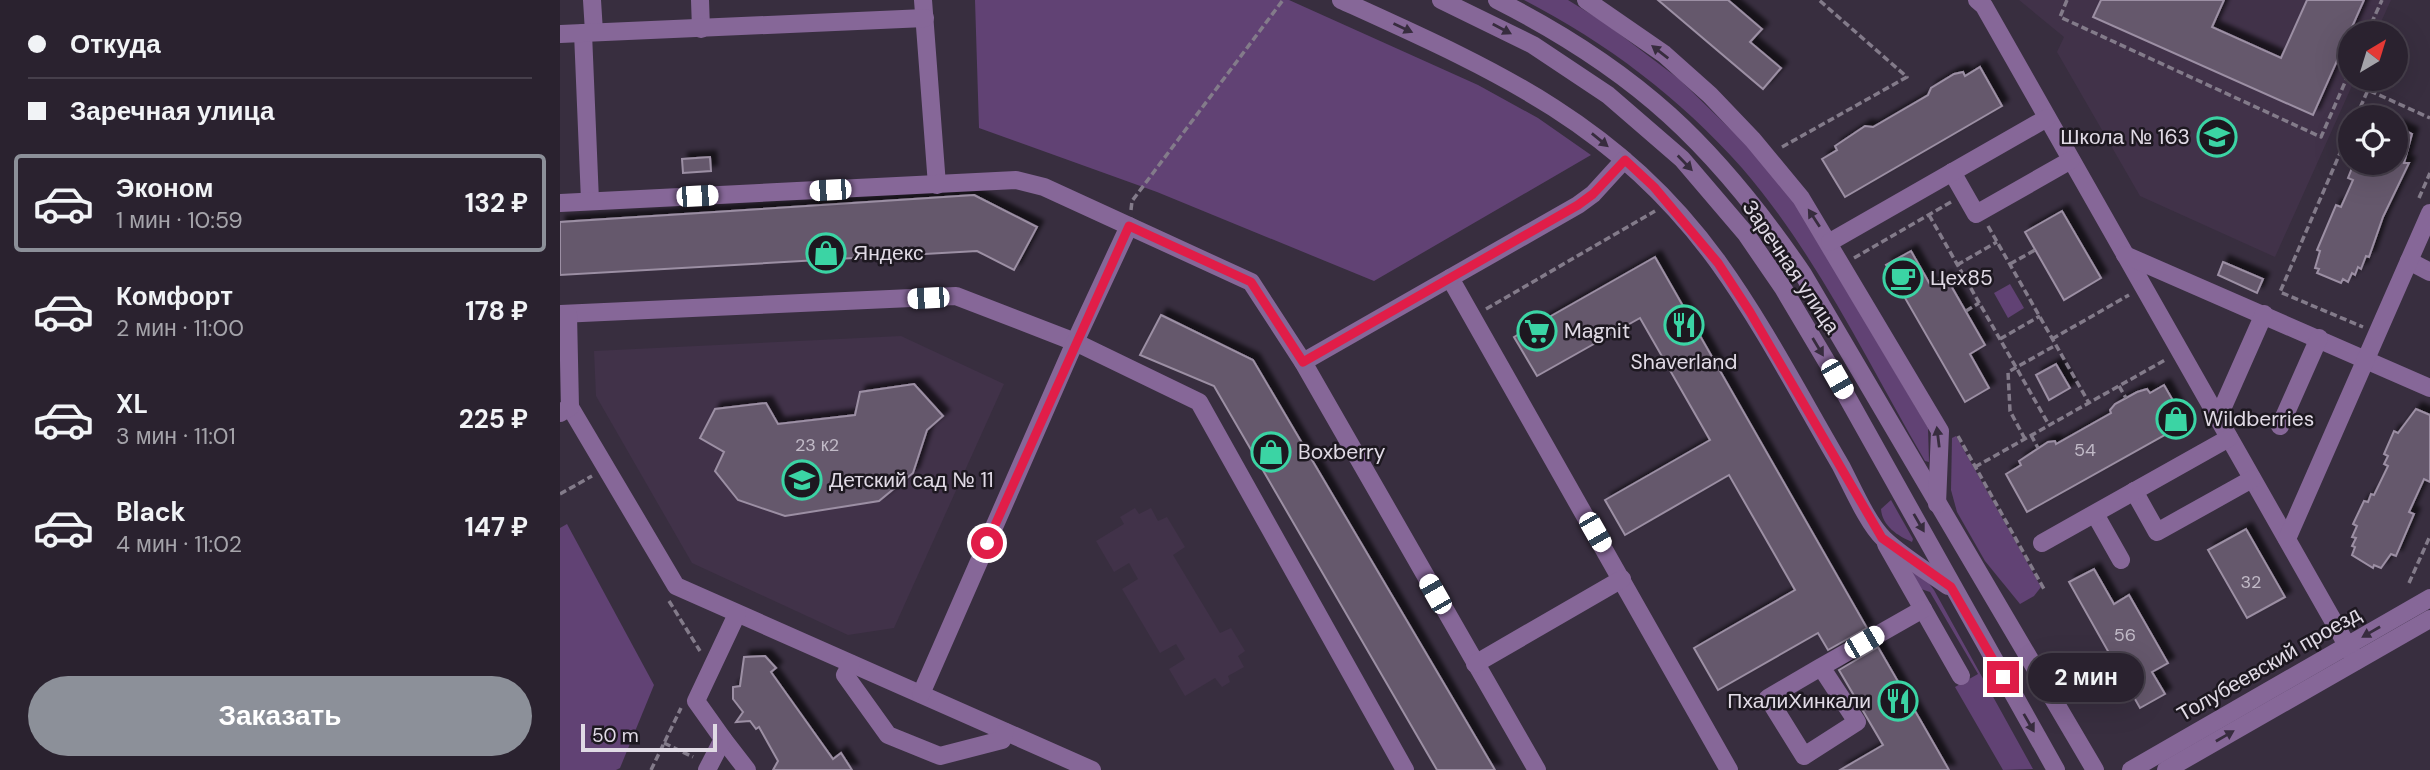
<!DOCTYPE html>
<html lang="ru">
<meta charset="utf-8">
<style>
:root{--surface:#2a222f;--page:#322a37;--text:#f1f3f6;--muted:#a5a4aa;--line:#463f4b;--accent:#8c9099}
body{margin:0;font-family:"DM Sans",sans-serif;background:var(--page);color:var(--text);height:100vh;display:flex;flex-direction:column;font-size:26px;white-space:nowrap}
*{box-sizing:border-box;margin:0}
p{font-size:23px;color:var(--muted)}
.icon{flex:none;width:38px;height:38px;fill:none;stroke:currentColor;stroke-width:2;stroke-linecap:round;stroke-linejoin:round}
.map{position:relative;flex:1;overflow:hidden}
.panel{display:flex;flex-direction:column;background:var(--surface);width:560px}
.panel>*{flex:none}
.hud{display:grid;align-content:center;height:154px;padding:0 28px;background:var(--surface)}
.needle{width:46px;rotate:38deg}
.controls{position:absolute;left:1778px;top:21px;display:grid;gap:14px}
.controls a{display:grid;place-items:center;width:70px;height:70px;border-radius:50%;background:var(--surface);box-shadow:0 7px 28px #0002,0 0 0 2px var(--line);font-size:35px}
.scale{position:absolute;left:21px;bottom:18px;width:136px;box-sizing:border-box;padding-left:7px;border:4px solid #e0dae5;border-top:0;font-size:19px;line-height:24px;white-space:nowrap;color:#e0dae5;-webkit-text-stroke:5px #1d1820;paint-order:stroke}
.end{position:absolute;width:32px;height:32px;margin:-16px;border:9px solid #e11d48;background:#fff;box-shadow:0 0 0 4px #fff}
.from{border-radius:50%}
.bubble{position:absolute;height:49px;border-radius:24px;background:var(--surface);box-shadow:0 7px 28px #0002,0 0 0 2px var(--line);font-size:23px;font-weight:700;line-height:49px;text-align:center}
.car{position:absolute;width:21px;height:42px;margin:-21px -10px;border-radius:9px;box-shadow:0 0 5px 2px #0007;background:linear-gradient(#fff 24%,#345 0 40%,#fff 0 76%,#345 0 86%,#fff 0)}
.hud b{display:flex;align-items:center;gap:24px;height:66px;font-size:26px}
.hud b+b{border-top:2px solid var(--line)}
.hud i{width:18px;height:18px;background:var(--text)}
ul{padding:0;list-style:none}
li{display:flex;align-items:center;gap:21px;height:98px;margin:0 14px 10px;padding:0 14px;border:4px solid transparent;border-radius:7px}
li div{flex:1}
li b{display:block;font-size:26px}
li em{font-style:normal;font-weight:700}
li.selected{border-color:var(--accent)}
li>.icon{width:63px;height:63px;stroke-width:1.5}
.action{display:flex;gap:14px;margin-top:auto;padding:14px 28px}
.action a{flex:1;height:80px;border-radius:42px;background:var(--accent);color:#fff;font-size:28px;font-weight:700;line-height:80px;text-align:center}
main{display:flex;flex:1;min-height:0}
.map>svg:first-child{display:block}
.built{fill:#413249}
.green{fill:#614274}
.building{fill:#65596c;stroke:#9c8fa4;stroke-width:2;filter:url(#shadow)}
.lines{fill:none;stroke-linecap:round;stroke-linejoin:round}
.path{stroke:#837b8a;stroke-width:3.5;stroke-dasharray:7 3.5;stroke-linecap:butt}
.minor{stroke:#866798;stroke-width:18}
.oneway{fill:#372c3e}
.route{stroke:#e11d48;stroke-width:9}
.labels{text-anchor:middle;stroke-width:5;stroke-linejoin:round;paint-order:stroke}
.number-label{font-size:18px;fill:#c1bac7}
.poi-label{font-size:21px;fill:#e0dae5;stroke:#1d1820;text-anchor:start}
.street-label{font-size:21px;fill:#e0dae5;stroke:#1d1820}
</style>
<main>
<section class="panel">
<div class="hud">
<b><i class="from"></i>Откуда</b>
<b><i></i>Заречная улица</b>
</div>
<ul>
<li class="selected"><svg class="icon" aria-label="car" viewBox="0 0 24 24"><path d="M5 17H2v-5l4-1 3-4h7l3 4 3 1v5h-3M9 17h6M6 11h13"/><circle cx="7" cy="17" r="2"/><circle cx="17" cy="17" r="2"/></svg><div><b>Эконом</b><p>1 мин · 10:59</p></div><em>132 ₽</em></li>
<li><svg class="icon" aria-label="car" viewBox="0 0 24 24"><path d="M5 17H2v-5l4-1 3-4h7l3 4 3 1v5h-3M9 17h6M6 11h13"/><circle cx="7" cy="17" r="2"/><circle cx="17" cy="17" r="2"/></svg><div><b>Комфорт</b><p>2 мин · 11:00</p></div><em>178 ₽</em></li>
<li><svg class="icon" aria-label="car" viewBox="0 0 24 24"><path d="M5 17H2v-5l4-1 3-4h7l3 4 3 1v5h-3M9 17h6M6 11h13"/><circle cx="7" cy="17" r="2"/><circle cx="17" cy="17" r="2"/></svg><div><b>XL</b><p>3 мин · 11:01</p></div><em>225 ₽</em></li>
<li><svg class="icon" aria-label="car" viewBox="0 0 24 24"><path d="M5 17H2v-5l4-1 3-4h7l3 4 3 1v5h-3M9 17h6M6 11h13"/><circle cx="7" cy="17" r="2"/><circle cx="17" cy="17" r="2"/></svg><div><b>Black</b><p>4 мин · 11:02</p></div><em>147 ₽</em></li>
</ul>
<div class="action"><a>Заказать</a></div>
</section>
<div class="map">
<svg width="1870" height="770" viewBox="0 0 1870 770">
<defs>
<filter id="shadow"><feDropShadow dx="6" dy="-6" stdDeviation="2" flood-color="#0009"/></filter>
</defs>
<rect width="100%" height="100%" fill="#382e3f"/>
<g class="built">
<polygon points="1459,0 1831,0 1816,33 1790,33 1790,79 1795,79 1715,257 1580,196 1497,52 1504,37"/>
<polygon points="341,336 444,384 334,628 288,635 132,563 36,396 34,351"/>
<polygon points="575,508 579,514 591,508 598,521 607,517 625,547 613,555 660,633 671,628 685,651 678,656 684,667 668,676 670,682 662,687 655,678 625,696 609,669 625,659 616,644 600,653 562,589 578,579 569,563 554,572 536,541 564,524 560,517"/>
</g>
<g class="green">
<polygon points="415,0 729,0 918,85 978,118 1031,155 814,281 597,192 419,128"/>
<path d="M964,0H1008L1045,23L1119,79L1199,157L1232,198L1368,428L1369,462L1365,461C1308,363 1257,255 1182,168C1120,98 1047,43 964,0Z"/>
<polygon points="1450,284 1464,308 1448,318 1434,293"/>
<polygon points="1396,436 1481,587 1474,596 1460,604 1425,561 1397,512 1391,490 1392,438"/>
<path d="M1331,500L1353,539L1352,542C1338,536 1322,526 1321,509Z"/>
<polygon points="7,524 94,685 60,768 56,770 0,770 0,528"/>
<polygon points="1348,570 1365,578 1374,590 1473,769 1443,770 1395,687 1418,674 1370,592 1361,589"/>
</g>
<g class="building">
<polygon points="1098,0 1168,0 1202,29 1190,42 1221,68 1203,89"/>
<polygon points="1541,0 1664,0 1652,27 1721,58 1747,0 1804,0 1753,115 1533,17"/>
<polygon points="1420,67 1442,106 1285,197 1262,159 1277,150 1275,146 1305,126 1313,127 1368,95 1371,88 1394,74 1403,72 1405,76"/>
<polygon points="1836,126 1852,134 1844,163 1849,163 1823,217 1809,257 1806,256 1801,269 1798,267 1795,275 1792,273 1788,282 1783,279 1781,283 1757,273 1759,269 1755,268 1760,251 1757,250 1776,205 1781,207 1793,180 1788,178 1794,163 1836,163"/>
<polygon points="150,157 151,171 123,173 122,159"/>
<polygon points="414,195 477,227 454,270 417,251 0,275 0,222"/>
<polygon points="1502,211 1541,278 1504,300 1465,232"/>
<polygon points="1351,251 1371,286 1386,277 1425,345 1410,354 1429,388 1405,402 1326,265"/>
<polygon points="1095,257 1307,628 1268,650 1258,633 1158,690 1134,648 1235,590 1169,475 1065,535 1045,500 1150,440 1080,318 977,376 954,337"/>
<polygon points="1663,262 1703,279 1697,293 1658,275"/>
<polygon points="601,315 693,360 935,770 877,770 654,386 580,355"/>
<polygon points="1496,364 1510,388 1489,400 1476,375"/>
<polygon points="354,384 383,416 367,430 353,473 319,501 225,516 178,500 155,471 164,452 140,438 155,409 206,403 218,424 295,415 300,392"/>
<polygon points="1604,385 1626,423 1467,512 1446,474 1461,465 1459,461 1488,442 1495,441 1496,444 1551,413 1550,410 1555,404 1577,392 1587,389 1590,393"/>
<polygon points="1856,409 1870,415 1870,482 1864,479 1849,512 1854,514 1836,556 1831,554 1821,568 1814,565 1813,568 1792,555 1795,547 1792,546 1796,538 1792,537 1797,526 1793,524 1804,501 1808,502 1811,494 1814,495 1828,466 1824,464 1828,456 1824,454 1834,431 1838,433"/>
<polygon points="1686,529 1725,597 1687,618 1648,550"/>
<polygon points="1534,569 1554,604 1569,595 1608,663 1592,672 1605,694 1580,708 1509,582"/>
<polygon points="1318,647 1362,723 1389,770 1280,770 1323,745 1279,670"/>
<polygon points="205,656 216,668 211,672 273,759 281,753 292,770 213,770 218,761 199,727 196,729 190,721 176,722 183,712 173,699 173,687 180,686 184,657"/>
</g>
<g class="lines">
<g class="path">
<polyline points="1507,0 1500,17 1761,137 1790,71"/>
<polyline points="1807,33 1822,0"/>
<polyline points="1796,117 1808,90 1870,118"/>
<polyline points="1790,130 1720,292 1803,327"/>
<polyline points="1222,147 1347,77 1259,0"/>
<polyline points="1859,198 1870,173"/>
<polyline points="571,210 572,201 723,0"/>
<polyline points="1369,215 1489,425"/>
<polyline points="1428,226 1529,403"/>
<polyline points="1294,258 1391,202"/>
<polyline points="1450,264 1475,250"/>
<polyline points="1397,265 1437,242"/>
<polyline points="926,309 1095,211"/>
<polyline points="1406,311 1419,303"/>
<polyline points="1440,339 1480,316"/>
<polyline points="1492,339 1569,295"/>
<polyline points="1559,386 1566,398"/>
<polyline points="1471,435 1478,448"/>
<polyline points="1398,436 1484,589"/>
<polyline points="1465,439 1450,411 1448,372 1496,345"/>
<polyline points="1415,467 1605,360"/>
<polyline points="0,494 32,476"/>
<polyline points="1849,583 1870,536"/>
<polyline points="109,601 140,651"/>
<polyline points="104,743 133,757"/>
<polyline points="91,770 121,708"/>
</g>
<g class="minor">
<polyline points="32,0 34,32"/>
<polyline points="140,0 141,29"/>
<polyline points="363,0 377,185"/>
<path d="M781,0C933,69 1056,122 1158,262C1204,326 1241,398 1281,466C1292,487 1308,524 1324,539C1343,557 1367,571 1388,586"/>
<polyline points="881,0 973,45 1048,95 1122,159 1186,234 1223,288 1277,379 1496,770"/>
<path d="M937,0C1077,71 1155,145 1243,274L1535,770"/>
<polyline points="1026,0 1104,54 1150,95 1193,140 1241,198 1380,431 1377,504"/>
<polyline points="1417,0 1424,6 1796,661"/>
<polyline points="23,33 30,201"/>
<polyline points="0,34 365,18"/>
<polyline points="1064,160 1033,194 1018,205 890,278 1169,770"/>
<polyline points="1392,172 1416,214 1511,160"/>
<polyline points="0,203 456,180 484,187 569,226 515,342 396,296 0,314"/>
<polyline points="569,226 691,282 743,362 890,278"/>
<polyline points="1270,242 1487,118"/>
<polyline points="1565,255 1870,388"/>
<polyline points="1849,261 1870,272"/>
<polyline points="743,362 977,770"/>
<polyline points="10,407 116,586 532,770"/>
<polyline points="0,413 10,407 8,314"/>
<polyline points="1658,418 1704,314"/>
<polyline points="1720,426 1759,338"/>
<polyline points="1574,491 1597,532 1692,479"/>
<polyline points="1535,514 1561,560"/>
<polyline points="1727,539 1870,213"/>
<polyline points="1482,543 1669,438"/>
<polyline points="1326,544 1401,676"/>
<polyline points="291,664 285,675 328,735 380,756 442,740 445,732"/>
<polyline points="915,664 1062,579"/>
<polyline points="1261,667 1208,698 1244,756 1297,722 1261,667 1363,609"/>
<polyline points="361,694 515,342 639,402 845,770"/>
<polyline points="163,739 187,770"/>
<polyline points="147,770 163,739 136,701 177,614"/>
<polyline points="1571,770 1870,598"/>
<polyline points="1606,770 1870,619"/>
</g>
</g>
<defs><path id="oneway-solid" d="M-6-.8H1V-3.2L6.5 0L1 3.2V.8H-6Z" transform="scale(1.75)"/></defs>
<g class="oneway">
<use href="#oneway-solid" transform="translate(843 28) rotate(25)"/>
<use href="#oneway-solid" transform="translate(942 29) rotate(28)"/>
<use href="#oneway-solid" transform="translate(1100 52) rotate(-142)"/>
<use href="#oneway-solid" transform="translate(1040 140) rotate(39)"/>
<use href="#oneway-solid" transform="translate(1125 163) rotate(46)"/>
<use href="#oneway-solid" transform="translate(1254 218) rotate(-123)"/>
<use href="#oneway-solid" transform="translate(1258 347) rotate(59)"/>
<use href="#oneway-solid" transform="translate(1378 437) rotate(-97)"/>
<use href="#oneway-solid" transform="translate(1359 523) rotate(60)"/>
<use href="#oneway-solid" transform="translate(1811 632) rotate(150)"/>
<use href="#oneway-solid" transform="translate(1469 723) rotate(60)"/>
<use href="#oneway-solid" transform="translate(1665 736) rotate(-30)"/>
</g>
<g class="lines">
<polyline class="route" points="427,543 569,226 691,282 743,362 1018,205 1033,194 1065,160 1094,187 1158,263 1190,312 1322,538 1391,587 1443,677"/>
</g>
<defs>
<g id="school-ring" transform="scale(2.0125)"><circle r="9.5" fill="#1d1820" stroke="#3bd4a4" stroke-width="1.5"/><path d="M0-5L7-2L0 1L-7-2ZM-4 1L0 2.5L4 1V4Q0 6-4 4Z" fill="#3bd4a4"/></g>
<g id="shop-ring" transform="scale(2.0125)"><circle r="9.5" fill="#1d1820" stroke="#3bd4a4" stroke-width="1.5"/><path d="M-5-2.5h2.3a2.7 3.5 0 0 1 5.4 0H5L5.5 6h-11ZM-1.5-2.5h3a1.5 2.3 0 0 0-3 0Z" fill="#3bd4a4"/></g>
<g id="cafe-ring" transform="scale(2.0125)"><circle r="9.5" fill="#1d1820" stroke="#3bd4a4" stroke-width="1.5"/><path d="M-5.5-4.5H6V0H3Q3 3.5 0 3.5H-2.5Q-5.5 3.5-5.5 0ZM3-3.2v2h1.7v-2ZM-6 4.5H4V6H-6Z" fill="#3bd4a4"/></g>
<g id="restaurant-ring" transform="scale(2.0125)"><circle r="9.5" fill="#1d1820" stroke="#3bd4a4" stroke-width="1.5"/><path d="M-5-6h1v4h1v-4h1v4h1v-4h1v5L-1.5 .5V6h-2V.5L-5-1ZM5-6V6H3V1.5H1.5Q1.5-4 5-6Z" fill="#3bd4a4"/></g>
<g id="supermarket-ring" transform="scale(2.0125)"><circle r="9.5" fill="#1d1820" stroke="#3bd4a4" stroke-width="1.5"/><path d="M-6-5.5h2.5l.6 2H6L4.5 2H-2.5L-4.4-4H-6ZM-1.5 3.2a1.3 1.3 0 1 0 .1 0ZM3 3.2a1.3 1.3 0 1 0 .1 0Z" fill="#3bd4a4"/></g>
</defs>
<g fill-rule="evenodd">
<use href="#school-ring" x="1657" y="137"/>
<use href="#shop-ring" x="266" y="253"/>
<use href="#cafe-ring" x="1343" y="278"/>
<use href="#restaurant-ring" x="1124" y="325"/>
<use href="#supermarket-ring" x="977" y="331"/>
<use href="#shop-ring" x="1616" y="419"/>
<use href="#shop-ring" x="711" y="452"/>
<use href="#school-ring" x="242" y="480"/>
<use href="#restaurant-ring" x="1338" y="701"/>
</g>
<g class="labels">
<g class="number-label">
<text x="257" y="451">23 к2</text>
<text x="1525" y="456">54</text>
<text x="1691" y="588">32</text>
<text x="1565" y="641">56</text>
</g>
<g class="poi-label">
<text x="1630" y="144" text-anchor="end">Школа № 163</text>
<text x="293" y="260">Яндекс</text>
<text x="1370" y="285">Цех85</text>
<text x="1004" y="338">Magnit</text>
<text x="1124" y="369" text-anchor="middle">Shaverland</text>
<text x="1643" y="426">Wildberries</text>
<text x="738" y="459">Boxberry</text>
<text x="269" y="487">Детский сад № 11</text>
<text x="1311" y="708" text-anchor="end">ПхалиХинкали</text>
</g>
<g class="street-label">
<text transform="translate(1231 267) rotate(56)" y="7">Заречная улица</text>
<text transform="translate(1709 664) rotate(-30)" y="7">Толубеевский проезд</text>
</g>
</g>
</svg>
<div class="controls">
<a><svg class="needle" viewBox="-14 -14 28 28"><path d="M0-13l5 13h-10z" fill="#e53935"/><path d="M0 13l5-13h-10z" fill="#a5a4aa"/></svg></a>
<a><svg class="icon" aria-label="locate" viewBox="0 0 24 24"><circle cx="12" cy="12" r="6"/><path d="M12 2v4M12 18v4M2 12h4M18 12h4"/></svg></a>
</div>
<div class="scale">50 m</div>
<i class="end from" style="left:427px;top:543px"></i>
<i class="end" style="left:1443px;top:677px"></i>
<div class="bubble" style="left:1468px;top:653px;width:116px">2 мин</div>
<i class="car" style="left:270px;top:190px;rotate:267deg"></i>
<i class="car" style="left:137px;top:196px;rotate:87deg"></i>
<i class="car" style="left:368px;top:298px;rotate:267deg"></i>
<i class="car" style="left:1277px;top:379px;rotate:150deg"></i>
<i class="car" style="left:1035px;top:532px;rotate:150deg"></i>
<i class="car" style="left:875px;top:594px;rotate:330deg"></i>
<i class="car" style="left:1304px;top:642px;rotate:60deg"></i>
</div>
</main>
